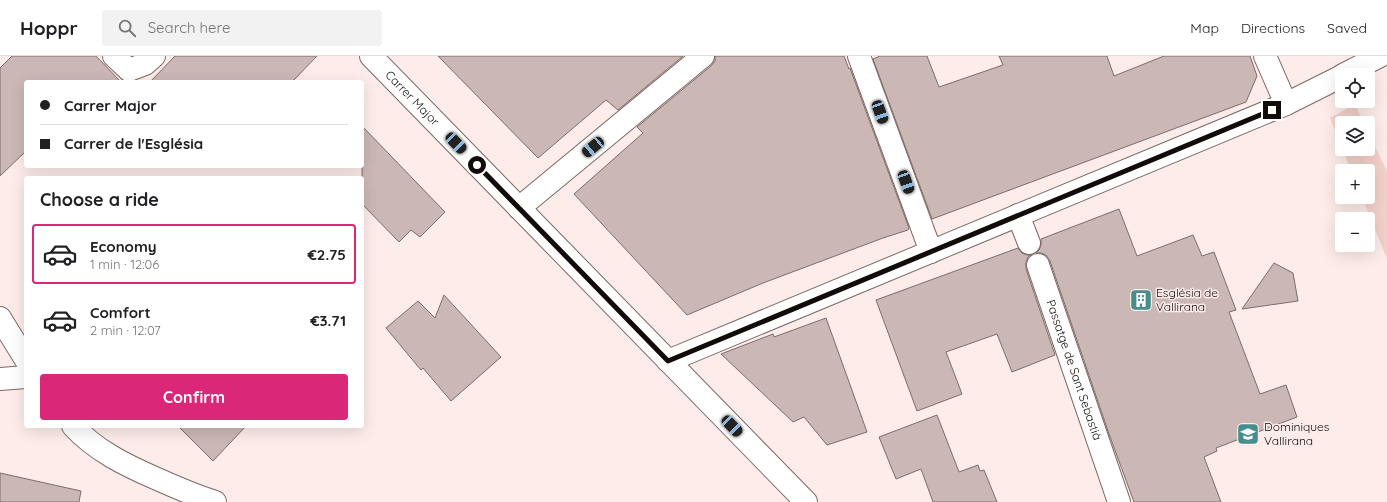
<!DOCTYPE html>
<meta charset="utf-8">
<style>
:root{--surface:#fff;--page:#f2f2f2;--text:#202124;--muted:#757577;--line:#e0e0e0;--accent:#db2777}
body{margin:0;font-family:Quicksand,sans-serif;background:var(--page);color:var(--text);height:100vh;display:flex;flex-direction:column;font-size:15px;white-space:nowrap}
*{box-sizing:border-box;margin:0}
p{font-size:13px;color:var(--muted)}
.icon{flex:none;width:22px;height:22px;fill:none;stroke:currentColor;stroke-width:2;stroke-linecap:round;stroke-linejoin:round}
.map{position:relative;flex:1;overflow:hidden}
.sheet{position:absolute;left:24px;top:120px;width:340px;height:252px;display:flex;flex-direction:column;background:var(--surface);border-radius:4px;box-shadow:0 4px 16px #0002}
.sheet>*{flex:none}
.top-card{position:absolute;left:24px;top:24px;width:340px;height:88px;border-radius:4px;box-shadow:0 4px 16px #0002;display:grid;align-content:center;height:88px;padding:0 16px;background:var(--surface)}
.tools{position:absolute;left:1335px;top:12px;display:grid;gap:8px}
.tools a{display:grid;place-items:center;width:40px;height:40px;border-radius:4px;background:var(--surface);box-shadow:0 4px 16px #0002;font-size:20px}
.end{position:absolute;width:18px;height:18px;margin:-9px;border:5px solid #110b09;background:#fff;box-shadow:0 0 0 2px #fff}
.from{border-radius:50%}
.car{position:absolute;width:12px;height:24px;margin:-12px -6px;border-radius:5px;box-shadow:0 0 3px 1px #0007;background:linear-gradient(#222 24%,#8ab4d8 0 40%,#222 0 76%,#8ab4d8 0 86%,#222 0)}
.top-card b{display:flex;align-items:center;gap:14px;height:38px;font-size:15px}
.top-card b+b{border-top:1px solid var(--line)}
.top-card i{width:10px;height:10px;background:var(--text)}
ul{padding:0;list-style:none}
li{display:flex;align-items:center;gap:12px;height:60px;margin:0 8px 6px;padding:0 8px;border:2px solid transparent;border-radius:4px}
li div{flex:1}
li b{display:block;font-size:15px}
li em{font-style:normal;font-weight:700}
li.active{border-color:var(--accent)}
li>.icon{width:36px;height:36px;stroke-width:1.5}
h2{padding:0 16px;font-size:18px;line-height:48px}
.cta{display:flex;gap:8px;margin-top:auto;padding:8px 16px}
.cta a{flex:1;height:46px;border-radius:4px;background:var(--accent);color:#fff;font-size:16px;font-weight:700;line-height:46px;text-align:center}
header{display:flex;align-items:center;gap:24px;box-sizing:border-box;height:56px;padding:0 20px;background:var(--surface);border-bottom:1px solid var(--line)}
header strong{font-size:19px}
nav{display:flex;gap:22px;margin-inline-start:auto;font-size:14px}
.search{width:280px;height:36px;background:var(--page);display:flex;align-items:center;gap:10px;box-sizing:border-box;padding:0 14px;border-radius:4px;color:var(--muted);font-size:15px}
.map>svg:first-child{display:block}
.green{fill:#f2d1ca}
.building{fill:#cbb7b3;stroke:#7f6c69}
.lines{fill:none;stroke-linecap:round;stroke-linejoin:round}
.minor-casing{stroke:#7c6a66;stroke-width:24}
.minor{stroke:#fff;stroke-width:22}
.route{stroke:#110b09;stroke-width:5}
.labels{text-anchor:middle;stroke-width:3;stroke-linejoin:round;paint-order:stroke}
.street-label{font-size:12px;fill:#110b09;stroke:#fdece9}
.poi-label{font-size:12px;fill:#110b09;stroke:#fdece9;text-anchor:start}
</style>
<header>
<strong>Hoppr</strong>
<div class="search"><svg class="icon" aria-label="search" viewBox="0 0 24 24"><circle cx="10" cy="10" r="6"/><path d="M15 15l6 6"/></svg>Search here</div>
<nav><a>Map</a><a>Directions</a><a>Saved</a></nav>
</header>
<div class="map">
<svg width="1387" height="446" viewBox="0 0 1387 446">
<rect width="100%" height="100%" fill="#fdece9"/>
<g class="green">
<polygon points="1355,48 1364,67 1342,67 1342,92 1330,62"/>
<polygon points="1368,76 1387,115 1387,203 1362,141 1368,141 1368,115 1351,115 1343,93 1368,93"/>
</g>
<g class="building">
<polygon points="12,0 96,0 121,26 26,26 26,95 0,120 0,12"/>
<polygon points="175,0 317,0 292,26 150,26"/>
<polygon points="438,0 683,0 618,54 606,44 538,102"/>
<polygon points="715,0 844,0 849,13 850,12 909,172 908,174 883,182 763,227 687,259 574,138 643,77 637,71 711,10 715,5"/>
<polygon points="880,0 927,0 939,31 1003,9 999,0 1107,0 1114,20 1164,0 1250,0 1257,20 1246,46 932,163 873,3"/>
<polygon points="362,70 445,156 420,181 411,174 399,186 362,148"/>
<polygon points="1119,153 1137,200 1193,179 1202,200 1214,196 1236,254 1229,256 1260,338 1286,329 1297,361 1216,392 1217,395 1204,401 1221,446 1134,446 1109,378 1050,205 1046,199 1041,197 1036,197 1039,194 1041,189 1041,183"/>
<polygon points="1018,192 1022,197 1027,199 1031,199 1028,201 1026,206 1026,213 1055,299 1012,316 997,278 946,296 962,338 917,355 876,244"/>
<polygon points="1274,207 1293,217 1298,245 1242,253"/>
<polygon points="444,239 501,301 451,345 423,312 421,314 386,272 418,245 435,262"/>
<polygon points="826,262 867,376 827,389 804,361 793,366 721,298 773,278 774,281"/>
<polygon points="937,359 959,416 978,409 980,415 984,414 997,446 933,446 921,413 896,423 879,381"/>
<polygon points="178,370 246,370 213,405"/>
<polygon points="0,417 81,435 79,446 0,446"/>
</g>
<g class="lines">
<g class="minor-casing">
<g id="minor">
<polyline points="114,0 129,14"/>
<path id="s1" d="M371,0L806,446"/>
<polyline points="859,0 931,196"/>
<polyline points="1265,0 1286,48"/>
<polyline points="129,14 145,8 154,0"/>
<polyline points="1343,19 1380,0"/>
<polyline points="519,152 703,0"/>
<polyline points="1018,159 1029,187"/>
<path id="s2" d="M1038,209L1119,446"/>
<polyline points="0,262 26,304"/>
<polyline points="668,305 1286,48 1342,20"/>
<polyline points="0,323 26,321"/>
<path d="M73,370C95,394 125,409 155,422C175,431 194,439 215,446"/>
</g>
</g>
<use href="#minor" class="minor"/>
</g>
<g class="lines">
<polyline class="route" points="477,109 668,305 1272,54"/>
</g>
<defs>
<g id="building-square" transform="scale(1.15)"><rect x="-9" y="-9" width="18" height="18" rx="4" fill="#468e8d" stroke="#fdece9"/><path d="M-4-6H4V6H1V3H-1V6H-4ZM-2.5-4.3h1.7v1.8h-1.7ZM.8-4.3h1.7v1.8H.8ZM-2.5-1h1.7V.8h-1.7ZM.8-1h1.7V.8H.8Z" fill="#fff"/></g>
<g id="school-square" transform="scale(1.15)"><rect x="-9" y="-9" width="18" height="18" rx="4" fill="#468e8d" stroke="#fdece9"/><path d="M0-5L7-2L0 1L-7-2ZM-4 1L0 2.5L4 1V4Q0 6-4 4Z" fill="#fff"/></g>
</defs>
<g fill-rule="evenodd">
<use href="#building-square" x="1141" y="244"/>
<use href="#school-square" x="1248" y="378"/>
</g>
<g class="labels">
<g class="street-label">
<text dy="4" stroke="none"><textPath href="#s1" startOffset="59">Carrer Major</textPath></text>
<text dy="4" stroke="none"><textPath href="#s2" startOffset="111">Passatge de Sant Sebastià</textPath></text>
</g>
<g class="poi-label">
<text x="1156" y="241">Església de<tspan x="1156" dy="14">Vallirana</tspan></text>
<text x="1264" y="375">Dominiques<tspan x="1264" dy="14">Vallirana</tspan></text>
</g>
</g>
</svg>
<div class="tools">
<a><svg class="icon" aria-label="locate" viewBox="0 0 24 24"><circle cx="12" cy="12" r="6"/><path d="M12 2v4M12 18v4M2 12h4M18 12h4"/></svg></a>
<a><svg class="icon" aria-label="layers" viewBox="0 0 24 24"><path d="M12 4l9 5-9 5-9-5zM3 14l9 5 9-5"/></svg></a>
<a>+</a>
<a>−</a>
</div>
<i class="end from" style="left:477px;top:109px"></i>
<i class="end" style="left:1272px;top:54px"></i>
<i class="car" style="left:880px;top:56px;rotate:160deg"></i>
<i class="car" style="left:456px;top:87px;rotate:136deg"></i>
<i class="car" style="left:593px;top:91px;rotate:230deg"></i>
<i class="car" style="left:906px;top:126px;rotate:160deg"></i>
<i class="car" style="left:732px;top:370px;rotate:136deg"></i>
<div class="top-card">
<b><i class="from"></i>Carrer Major</b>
<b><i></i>Carrer de l'Església</b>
</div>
<section class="sheet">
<h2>Choose a ride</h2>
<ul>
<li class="active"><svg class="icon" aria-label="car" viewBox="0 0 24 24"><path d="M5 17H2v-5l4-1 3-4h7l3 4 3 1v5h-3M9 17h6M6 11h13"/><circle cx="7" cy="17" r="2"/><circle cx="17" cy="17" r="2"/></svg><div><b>Economy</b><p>1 min · 12:06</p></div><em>€2.75</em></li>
<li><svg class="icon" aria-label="car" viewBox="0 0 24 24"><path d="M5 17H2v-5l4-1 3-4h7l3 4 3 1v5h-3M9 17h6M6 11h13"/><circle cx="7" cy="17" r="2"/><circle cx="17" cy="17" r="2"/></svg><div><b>Comfort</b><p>2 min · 12:07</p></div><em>€3.71</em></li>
</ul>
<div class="cta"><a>Confirm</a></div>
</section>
</div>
